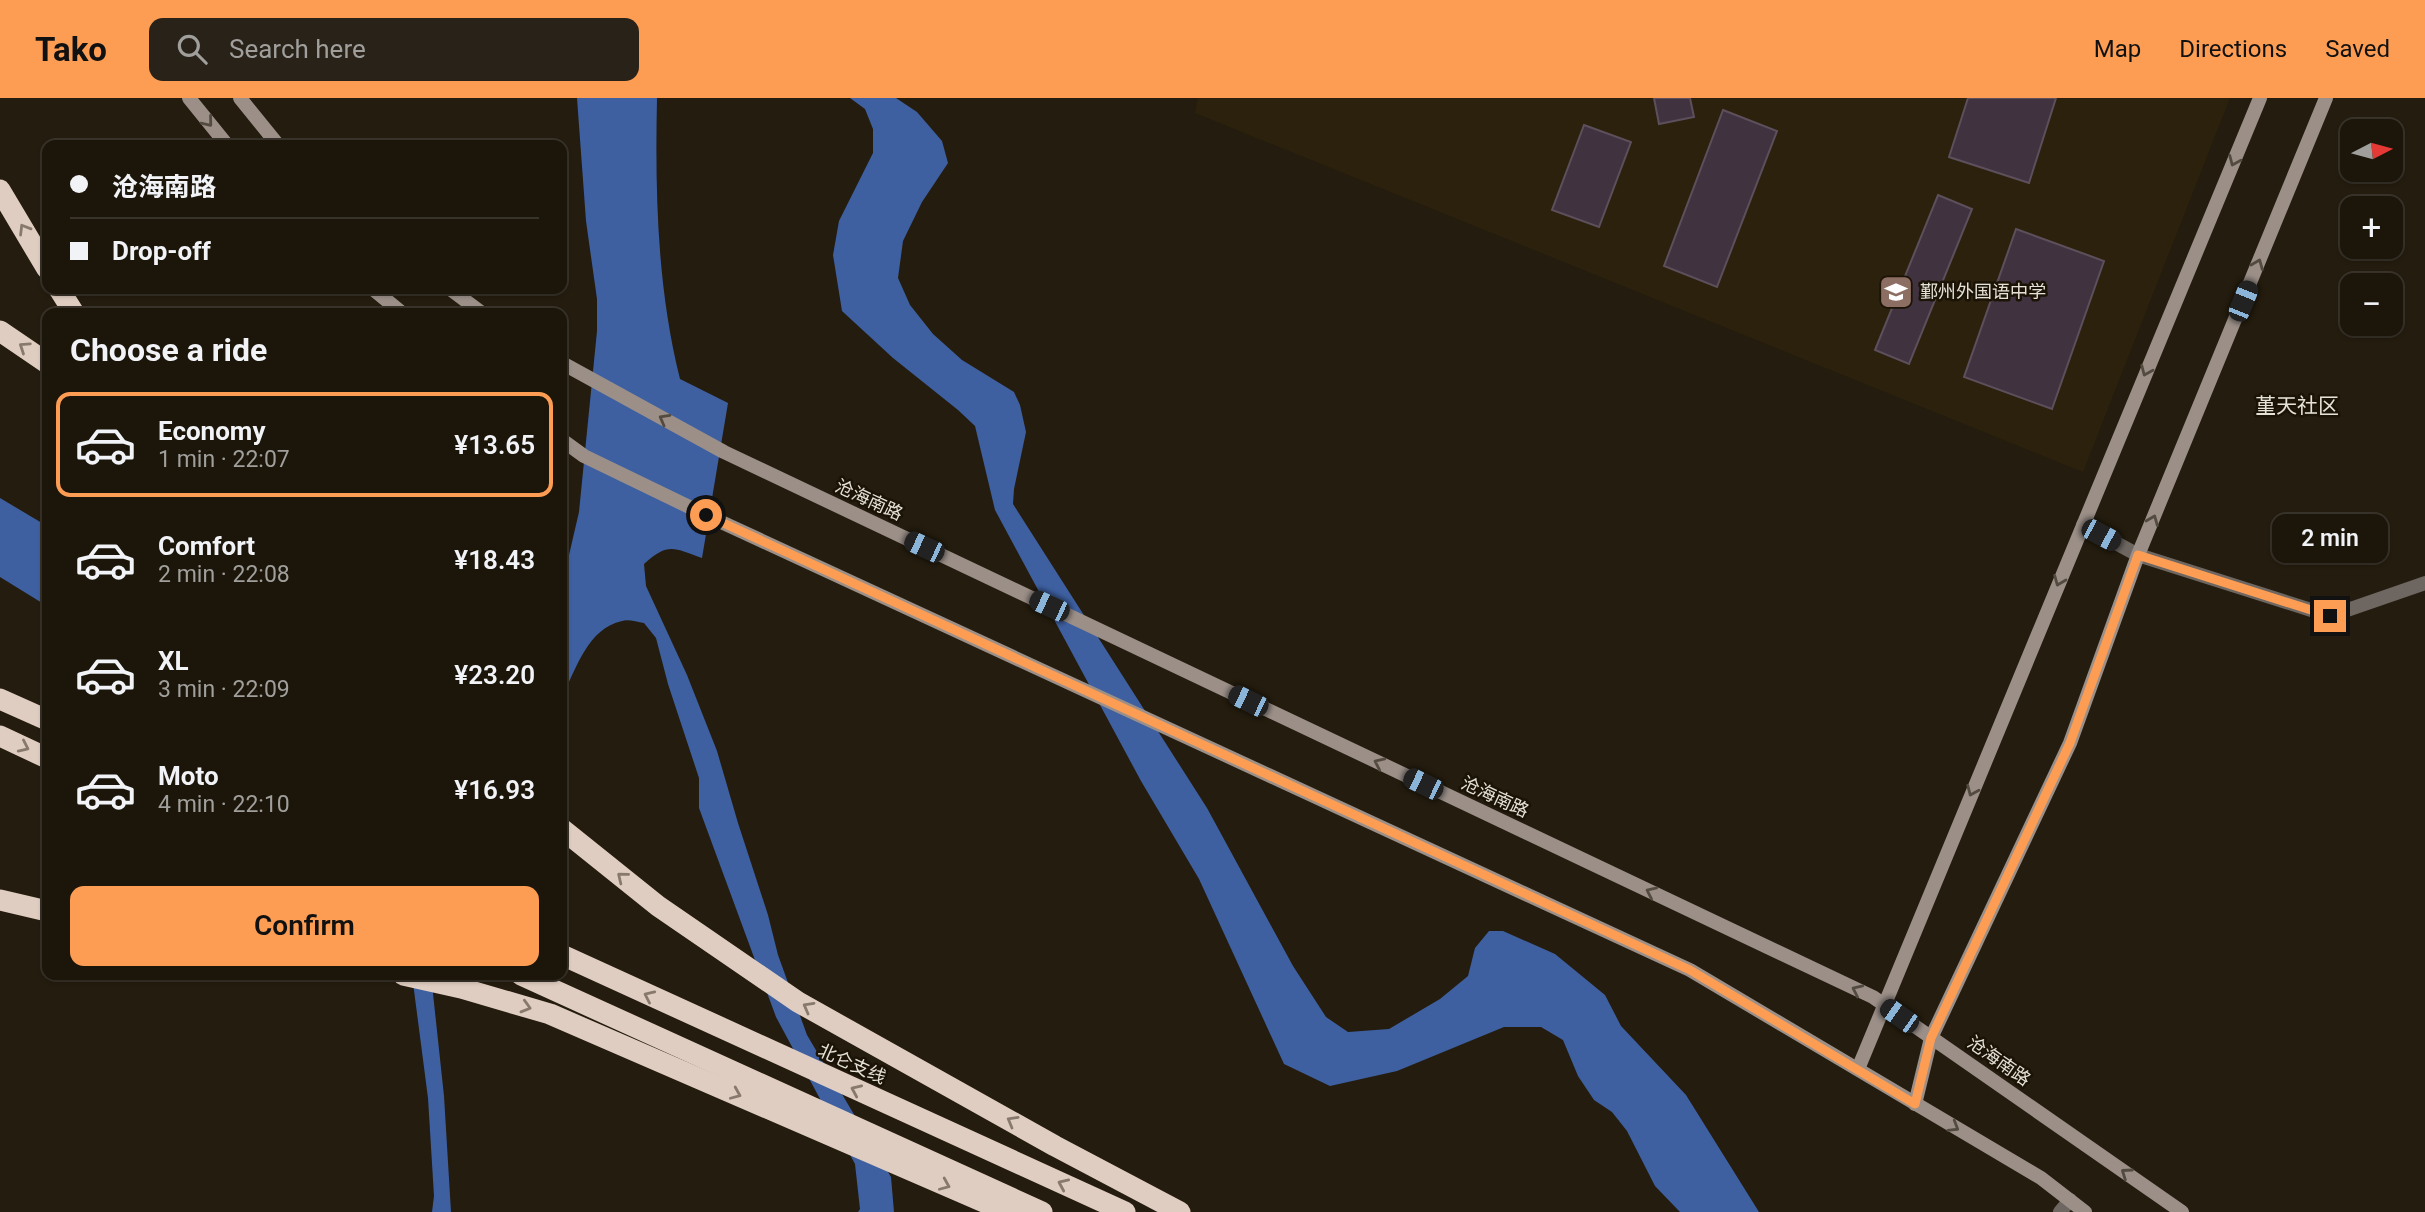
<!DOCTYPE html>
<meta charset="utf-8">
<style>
:root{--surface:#1b150a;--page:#282218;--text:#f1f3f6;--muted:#a09f9c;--line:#39342b;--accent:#fd9d54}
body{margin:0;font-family:Roboto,"Noto Sans SC",sans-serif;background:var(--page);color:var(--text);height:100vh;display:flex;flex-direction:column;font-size:26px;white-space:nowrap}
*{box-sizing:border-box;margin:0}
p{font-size:23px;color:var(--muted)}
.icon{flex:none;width:38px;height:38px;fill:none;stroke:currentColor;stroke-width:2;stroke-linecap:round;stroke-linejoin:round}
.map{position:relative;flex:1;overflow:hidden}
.panel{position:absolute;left:42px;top:210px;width:525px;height:672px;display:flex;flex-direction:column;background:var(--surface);border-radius:14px;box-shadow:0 2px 5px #0004,0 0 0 2px var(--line)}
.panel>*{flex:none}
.top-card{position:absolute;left:42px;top:42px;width:525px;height:154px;border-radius:14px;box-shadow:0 2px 5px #0004,0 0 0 2px var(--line);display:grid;align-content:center;height:154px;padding:0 28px;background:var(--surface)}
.needle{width:46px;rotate:84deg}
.controls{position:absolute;left:2340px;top:21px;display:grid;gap:14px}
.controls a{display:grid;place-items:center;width:63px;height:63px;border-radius:14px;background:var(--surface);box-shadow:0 2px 5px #0004,0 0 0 2px var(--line);font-size:35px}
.end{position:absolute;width:32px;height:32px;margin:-16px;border:9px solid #fd9d54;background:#111;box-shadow:0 0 0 4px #111}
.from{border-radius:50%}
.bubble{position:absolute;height:49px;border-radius:14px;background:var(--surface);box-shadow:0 2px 5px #0004,0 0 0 2px var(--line);font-size:23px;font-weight:600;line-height:49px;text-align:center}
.car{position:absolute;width:21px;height:42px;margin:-21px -10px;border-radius:9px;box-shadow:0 0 5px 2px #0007;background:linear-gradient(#222 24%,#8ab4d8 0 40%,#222 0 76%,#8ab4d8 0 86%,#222 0)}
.top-card b{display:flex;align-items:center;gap:24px;height:66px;font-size:26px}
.top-card b+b{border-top:2px solid var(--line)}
.top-card i{width:18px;height:18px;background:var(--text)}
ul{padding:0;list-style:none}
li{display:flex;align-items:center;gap:21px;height:105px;margin:0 14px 10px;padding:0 14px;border:4px solid transparent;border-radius:14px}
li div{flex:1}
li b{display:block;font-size:26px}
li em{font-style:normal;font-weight:600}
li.active{border-color:var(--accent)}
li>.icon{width:63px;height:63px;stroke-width:1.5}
h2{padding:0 28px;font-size:32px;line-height:84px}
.action{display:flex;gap:14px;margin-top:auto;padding:14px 28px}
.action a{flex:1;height:80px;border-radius:14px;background:var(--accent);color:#111;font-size:28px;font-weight:600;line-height:80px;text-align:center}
header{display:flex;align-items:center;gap:42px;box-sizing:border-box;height:98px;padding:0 35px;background:var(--accent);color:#111}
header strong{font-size:33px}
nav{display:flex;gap:38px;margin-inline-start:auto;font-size:24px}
.search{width:490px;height:63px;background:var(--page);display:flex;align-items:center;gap:18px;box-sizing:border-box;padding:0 24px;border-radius:14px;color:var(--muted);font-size:26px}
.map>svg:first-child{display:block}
.built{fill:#2c210d}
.water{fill:#3e60a1}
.building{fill:#40333f;stroke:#5d4f5b;stroke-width:2}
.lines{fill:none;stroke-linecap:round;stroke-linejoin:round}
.street{stroke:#6d6661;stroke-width:14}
.secondary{stroke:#9b8f88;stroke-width:14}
.highway{stroke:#e0cdc1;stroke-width:21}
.oneway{stroke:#544b40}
.oneway2{stroke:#87796d}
.route{stroke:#fd9d54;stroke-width:9}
.labels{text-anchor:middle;stroke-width:5;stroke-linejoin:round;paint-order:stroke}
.poi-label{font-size:18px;fill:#e6e1d7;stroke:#1a1306;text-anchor:start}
.street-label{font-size:18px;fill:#e6e1d7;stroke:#1a1306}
.quarter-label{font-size:21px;fill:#e6e1d7;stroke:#1a1306}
</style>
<header>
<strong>Tako</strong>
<div class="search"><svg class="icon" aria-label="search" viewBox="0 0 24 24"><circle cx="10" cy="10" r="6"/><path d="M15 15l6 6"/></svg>Search here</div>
<nav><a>Map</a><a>Directions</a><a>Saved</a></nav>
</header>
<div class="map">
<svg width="2425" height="1114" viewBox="0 0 2425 1114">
<rect width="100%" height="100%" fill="#241c0e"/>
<polygon class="built" points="1198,0 2230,0 2083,374 1195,15"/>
<g class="water">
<path d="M577,0H657C655,94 657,189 680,281L728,305L702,460C674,450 668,444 644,466L646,488L687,577L717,653L738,725L768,817L778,857L807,937L891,1079L894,1114H858L860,1111L855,1066L776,919L699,710V680L668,586L656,540L644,525C637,524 628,521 622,523C588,530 576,571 562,599V470L569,457L579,414L597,233V201L586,123Z"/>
<polygon points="850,0 896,0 917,14 942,43 948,65 922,104 903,143 898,180 910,207 933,236 962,262 1014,294 1020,307 1026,334 1014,391 1013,406 1207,710 1293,868 1326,919 1348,934 1389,931 1440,901 1468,878 1475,850 1489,833 1503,833 1555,856 1605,897 1621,928 1686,997 1759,1114 1680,1114 1655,1088 1627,1033 1612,1014 1594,1002 1578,978 1563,942 1541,929 1504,929 1397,973 1330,988 1284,966 1199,781 1141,683 995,412 975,328 958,312 893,260 842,213 833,157 839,123 873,55 873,31 865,11"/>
<polygon points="0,400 47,428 47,508 0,479"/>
<polygon points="412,877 431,877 444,998 451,1114 432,1114 434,1098 428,1000"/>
</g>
<g class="building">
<polygon points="1654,0 1690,0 1694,19 1659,26"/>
<polygon points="1968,0 2056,0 2029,85 1949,59"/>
<polygon points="1723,12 1777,33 1717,189 1664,168"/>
<polygon points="1584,27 1631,44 1599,129 1552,112"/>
<polygon points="1938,97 1972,111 1909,266 1875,252"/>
<polygon points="2016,131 2104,163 2052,311 1964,279"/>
</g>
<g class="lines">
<g class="street">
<polyline points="2083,427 2138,457 2330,518 2425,485"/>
<polyline points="2060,1114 2070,1102"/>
</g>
<g class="secondary">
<polyline points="189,0 227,47"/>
<polyline points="240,0 278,47"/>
<polyline points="373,191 402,215"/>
<polyline points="450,191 482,215"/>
<polyline points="562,265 724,354 1873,899 2182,1114"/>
<polyline points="562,342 584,358 706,417 1690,872 2041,1080 2085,1114"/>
<polyline points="1858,971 2260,0"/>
<polyline points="1915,1006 1931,940 2070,645 2138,457 2326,0"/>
</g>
<g class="highway">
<polyline points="0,92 47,171"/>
<polyline points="59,191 74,215"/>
<polyline points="0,233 47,265"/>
<polyline points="0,601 47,622"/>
<polyline points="0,638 47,660"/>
<polyline points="562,731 658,808 798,904 1055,1048 1180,1114"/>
<polyline points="0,802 47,813"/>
<polyline points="562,857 1125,1114"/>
<polyline points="403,877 461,890 550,916 1007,1114"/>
<polyline points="521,877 1042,1114"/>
</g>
</g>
<defs><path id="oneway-chevron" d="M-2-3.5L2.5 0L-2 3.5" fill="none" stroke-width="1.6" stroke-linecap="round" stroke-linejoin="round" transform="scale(1.75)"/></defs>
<g class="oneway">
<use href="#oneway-chevron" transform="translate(208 24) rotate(51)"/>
<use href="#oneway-chevron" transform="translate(2234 63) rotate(113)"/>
<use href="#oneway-chevron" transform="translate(2258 166) rotate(-68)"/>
<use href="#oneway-chevron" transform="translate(2146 273) rotate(113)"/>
<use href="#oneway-chevron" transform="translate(664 321) rotate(-151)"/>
<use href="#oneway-chevron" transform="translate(2153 422) rotate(-68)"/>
<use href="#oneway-chevron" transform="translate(2059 483) rotate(112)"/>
<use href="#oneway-chevron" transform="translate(1379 665) rotate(-155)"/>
<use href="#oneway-chevron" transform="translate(1972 693) rotate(113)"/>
<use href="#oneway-chevron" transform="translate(1651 794) rotate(-155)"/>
<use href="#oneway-chevron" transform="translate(1857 892) rotate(-155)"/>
<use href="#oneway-chevron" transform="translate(1954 1029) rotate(31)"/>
<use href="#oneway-chevron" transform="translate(2126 1075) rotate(-145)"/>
</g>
<g class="oneway2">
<use href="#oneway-chevron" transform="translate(24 131) rotate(-121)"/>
<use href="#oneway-chevron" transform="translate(24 249) rotate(-146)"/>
<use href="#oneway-chevron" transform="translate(24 649) rotate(25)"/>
<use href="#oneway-chevron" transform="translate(622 779) rotate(-141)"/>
<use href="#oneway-chevron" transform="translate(649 898) rotate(-155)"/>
<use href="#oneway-chevron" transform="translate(526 909) rotate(16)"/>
<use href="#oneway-chevron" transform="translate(808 909) rotate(-151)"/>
<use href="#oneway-chevron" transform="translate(856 992) rotate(-156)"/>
<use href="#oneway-chevron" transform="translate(736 996) rotate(23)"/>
<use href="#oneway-chevron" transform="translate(1012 1023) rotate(-150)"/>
<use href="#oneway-chevron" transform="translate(1063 1086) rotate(-156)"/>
<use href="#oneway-chevron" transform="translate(945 1087) rotate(23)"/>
</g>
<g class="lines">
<polyline class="route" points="706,417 1690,872 1915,1006 1931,940 2070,645 2138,457 2330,518"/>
</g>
<defs>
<g id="school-square" transform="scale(1.75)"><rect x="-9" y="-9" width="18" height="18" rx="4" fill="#8d6e63" stroke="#1a1306"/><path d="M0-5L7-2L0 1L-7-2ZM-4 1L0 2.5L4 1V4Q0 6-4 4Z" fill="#fff"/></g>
</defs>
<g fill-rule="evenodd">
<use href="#school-square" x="1896" y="194"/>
</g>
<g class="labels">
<g class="poi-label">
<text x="1920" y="200">鄞州外国语中学</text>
</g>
<g class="street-label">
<text transform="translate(869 402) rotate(25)" y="6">沧海南路</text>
<text transform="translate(1495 699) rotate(25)" y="6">沧海南路</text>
<text transform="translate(1999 963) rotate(35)" y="6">沧海南路</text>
<text transform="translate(852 966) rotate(24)" y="6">北仑支线</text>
</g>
<g class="quarter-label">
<text x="2297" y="315">堇天社区</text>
</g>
</g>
</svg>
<div class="controls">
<a><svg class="needle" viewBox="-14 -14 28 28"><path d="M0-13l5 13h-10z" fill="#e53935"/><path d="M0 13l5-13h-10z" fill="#a09f9c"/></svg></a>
<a>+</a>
<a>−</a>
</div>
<i class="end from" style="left:706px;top:417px"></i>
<i class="end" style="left:2330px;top:518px"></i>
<div class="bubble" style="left:2272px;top:416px;width:116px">2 min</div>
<i class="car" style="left:2243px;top:203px;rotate:22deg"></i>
<i class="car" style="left:2101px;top:437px;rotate:118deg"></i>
<i class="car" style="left:924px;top:449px;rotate:295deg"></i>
<i class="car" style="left:1049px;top:508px;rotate:295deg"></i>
<i class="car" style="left:1248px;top:603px;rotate:296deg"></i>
<i class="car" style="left:1423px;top:686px;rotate:296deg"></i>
<i class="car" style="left:1899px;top:918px;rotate:305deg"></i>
<div class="top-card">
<b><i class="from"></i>沧海南路</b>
<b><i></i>Drop-off</b>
</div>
<section class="panel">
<h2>Choose a ride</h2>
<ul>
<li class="active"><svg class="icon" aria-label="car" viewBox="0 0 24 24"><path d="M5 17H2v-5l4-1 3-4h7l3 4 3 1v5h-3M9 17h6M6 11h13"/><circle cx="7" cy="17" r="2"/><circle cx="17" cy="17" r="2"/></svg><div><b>Economy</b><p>1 min · 22:07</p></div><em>¥13.65</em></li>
<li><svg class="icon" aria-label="car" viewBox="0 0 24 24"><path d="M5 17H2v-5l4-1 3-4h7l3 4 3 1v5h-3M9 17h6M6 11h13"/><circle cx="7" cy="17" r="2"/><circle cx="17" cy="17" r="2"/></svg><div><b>Comfort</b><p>2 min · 22:08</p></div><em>¥18.43</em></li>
<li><svg class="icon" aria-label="car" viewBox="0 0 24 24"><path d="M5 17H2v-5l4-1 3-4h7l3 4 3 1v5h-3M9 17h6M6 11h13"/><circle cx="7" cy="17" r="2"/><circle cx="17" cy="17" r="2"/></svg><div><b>XL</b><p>3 min · 22:09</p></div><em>¥23.20</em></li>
<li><svg class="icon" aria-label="car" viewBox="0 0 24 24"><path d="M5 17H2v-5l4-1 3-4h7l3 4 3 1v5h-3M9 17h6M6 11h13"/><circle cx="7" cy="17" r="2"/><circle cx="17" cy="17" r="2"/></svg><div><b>Moto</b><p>4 min · 22:10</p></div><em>¥16.93</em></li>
</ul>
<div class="action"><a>Confirm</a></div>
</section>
</div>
